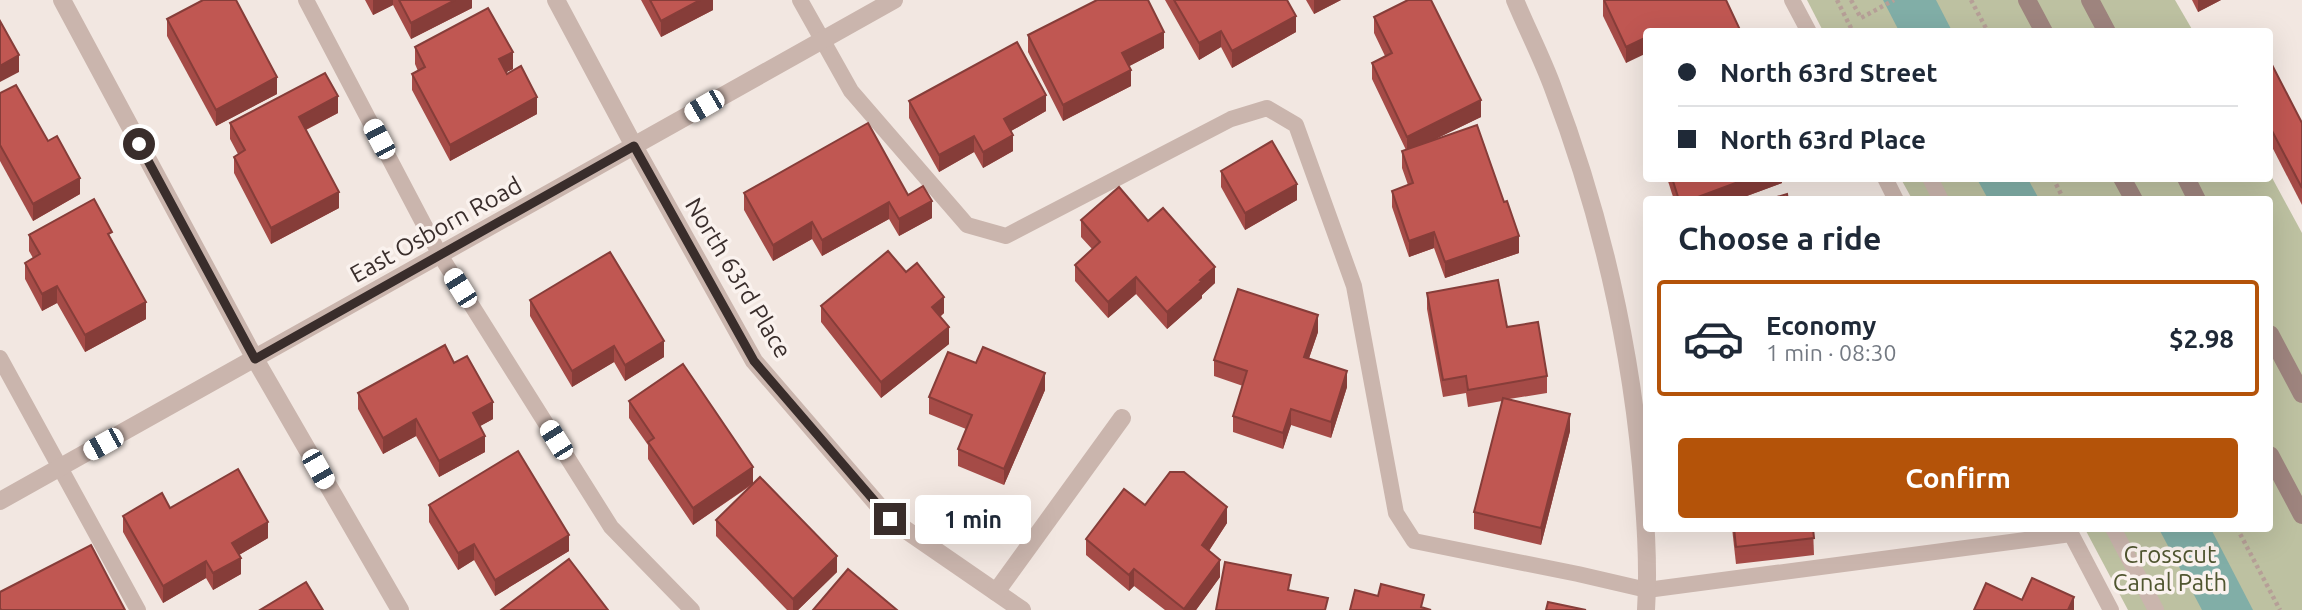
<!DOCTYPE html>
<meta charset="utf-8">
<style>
:root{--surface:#fff;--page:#f6f6f7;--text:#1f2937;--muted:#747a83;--line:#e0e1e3;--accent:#b45309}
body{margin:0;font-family:Ubuntu,sans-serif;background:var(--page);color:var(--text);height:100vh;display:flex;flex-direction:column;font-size:26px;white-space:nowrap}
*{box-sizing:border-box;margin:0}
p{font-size:23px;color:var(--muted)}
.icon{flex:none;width:38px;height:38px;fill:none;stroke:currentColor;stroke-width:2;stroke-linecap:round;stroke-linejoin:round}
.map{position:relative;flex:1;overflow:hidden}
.panel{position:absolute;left:1643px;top:196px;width:630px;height:336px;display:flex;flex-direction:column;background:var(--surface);border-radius:7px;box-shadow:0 7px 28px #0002}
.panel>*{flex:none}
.banner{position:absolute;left:1643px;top:28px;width:630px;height:154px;border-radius:7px;box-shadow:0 7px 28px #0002;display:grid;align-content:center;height:154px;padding:0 35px;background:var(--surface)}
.end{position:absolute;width:32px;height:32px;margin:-16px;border:9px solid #392d2b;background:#fff;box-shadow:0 0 0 4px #fff}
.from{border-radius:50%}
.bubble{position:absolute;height:49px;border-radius:7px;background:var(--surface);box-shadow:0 7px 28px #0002;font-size:23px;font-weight:700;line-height:49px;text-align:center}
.car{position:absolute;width:21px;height:42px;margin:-21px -10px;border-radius:9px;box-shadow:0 0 5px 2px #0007;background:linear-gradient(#fff 24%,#345 0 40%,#fff 0 76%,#345 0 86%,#fff 0)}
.banner b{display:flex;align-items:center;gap:24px;height:66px;font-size:26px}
.banner b+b{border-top:2px solid var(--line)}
.banner i{width:18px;height:18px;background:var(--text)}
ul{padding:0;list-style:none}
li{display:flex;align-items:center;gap:21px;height:116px;margin:0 14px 10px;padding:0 21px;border:4px solid transparent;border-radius:7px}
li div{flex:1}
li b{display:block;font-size:26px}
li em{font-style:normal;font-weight:700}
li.current{border-color:var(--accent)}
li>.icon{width:63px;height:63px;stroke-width:1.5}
h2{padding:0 35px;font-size:32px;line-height:84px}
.cta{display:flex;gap:14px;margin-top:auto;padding:14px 35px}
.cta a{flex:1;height:80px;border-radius:7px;background:var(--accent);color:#fff;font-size:28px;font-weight:700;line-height:80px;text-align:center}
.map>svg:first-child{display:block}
.green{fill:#bdc1a1}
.water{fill:#81aea7}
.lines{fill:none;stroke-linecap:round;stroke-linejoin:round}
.path{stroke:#b69f97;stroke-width:4.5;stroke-dasharray:3.5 3.5;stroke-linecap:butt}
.service{stroke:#cab5ad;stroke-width:16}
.minor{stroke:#cab5ad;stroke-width:18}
.secondary{stroke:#9e847e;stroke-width:18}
.wall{fill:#a54b47}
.shaded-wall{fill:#863d39}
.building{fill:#c05752;stroke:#863d39;stroke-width:2}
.route{stroke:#392d2b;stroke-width:9}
.labels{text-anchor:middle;stroke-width:7;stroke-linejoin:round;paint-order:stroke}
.street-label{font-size:24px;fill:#392d2b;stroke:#faf2ee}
.park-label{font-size:24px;fill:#505630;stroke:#faf2ee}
</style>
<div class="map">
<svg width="2302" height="610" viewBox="0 0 2302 610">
<rect width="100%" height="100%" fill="#f2e7e1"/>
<g class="green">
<polygon points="1807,0 2175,0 2193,31 1823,31"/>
<polygon points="2270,174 2302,233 2302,610 2128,610 2085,529 2270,528 2270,200 1912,199 1901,179 2270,178"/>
</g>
<g class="water">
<polygon points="1883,0 1936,0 1952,31 1899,31"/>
<polygon points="1977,179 2028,179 2039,199 1988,199"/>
<polygon points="2159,529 2211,529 2253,610 2202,610"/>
</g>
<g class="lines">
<g class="path">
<polyline points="1837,0 1853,32"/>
<polyline points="1851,0 1861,18 1894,0"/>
<polyline points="1971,0 1988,32"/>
<polyline points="2053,178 2064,200"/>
<polyline points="2237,528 2280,610"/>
</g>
<g class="service">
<polyline points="306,0 440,255 611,527 692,610"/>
<polyline points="800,0 851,91 967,225 1006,236 1231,119 1267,108 1296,125 1354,286 1396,513 1414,541 1578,574 1647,590 2071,534"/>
<polyline points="1792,0 1809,32"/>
<polyline points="1885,178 1896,200"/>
<polyline points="1930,178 1941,200"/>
<polyline points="0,358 138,610"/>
<polyline points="2068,528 2111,610"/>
<polyline points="2113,528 2156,610"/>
</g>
<g class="minor">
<polyline points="62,0 255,359 400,610"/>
<polyline points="556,0 634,146 754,361 890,519 1022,610"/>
<path d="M1515,0C1527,29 1542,58 1553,88C1599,209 1629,338 1641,466C1645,513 1649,563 1646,610"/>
<polyline points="0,501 894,0"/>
<polyline points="996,592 1122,418"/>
</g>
<g class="secondary">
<polyline points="2027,0 2044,32"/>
<polyline points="2090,0 2107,32"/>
<polyline points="2122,178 2134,200"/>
<polyline points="2186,178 2197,200"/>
<polyline points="2270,334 2302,394"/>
<polyline points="2270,455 2302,515"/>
</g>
</g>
<g class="wall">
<polygon points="365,0 472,0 472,8 411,39 393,5 373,15"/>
<polygon points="641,0 713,0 713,10 661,37"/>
<polygon points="1165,0 1287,0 1296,32 1232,68 1221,47 1199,60"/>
<polygon points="1306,0 1341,0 1314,14"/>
<polygon points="1603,0 1647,32 1626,63 1603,16"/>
<polygon points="2192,0 2221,0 2198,12"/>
<polygon points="1374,17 1481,117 1433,140 1519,253 1445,278 1434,248 1409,257 1392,207 1392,191 1408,185 1402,168 1402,151 1406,150 1372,79 1372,63 1385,56 1374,33"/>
<polygon points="167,19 277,94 216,126 167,36"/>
<polygon points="1028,35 1164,48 1129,66 1131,86 1063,121 1028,52"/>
<polygon points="415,47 513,69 506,72 537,114 450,161 412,90 412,74 418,71 415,64"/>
<polygon points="2270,61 2302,123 2302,205 2270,143"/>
<polygon points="0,93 48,141 80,194 33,221 0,161"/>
<polygon points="909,101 1046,111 1011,131 1013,151 983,168 974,152 939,172 909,118"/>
<polygon points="338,113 306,130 339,208 271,244 234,173 234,157 238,154 230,139 230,123"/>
<polygon points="1221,171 1297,200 1245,230 1221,187"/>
<polygon points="1667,178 1782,178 1782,183 1736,200 1674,200"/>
<polygon points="744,193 908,195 932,218 899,236 889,219 822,256 812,239 773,261 744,210"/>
<polygon points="1081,220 1148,221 1215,283 1202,295 1202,298 1167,329 1136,294 1108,318 1075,281 1075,265 1092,249 1081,237"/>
<polygon points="29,235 112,240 146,319 85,352 57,303 42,311 25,279 25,263 33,258 29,251"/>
<polygon points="906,272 944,313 940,317 949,344 881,398 821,322 821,306"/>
<polygon points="1427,293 1507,327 1547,376 1547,393 1509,399 1570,431 1541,545 1474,529 1474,512 1502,401 1468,407 1466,393 1443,397 1427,309"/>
<polygon points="530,300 664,357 625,381 614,362 572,387 530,316"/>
<polygon points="1318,332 1309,358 1347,387 1331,438 1291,425 1283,449 1233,432 1233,416 1243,386 1214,376 1214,360"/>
<polygon points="454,363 493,419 480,426 485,452 439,477 416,436 383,454 358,409 358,393"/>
<polygon points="976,363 1045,390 1004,485 958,466 958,449 966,429 929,414 929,397"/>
<polygon points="629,401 753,483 837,572 798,610 787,610 716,536 716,520 753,484 693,525 648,459 648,445 629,418"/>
<polygon points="429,505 569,551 495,596 474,560 458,570 429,522"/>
<polygon points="1145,505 1227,523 1209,551 1220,577 1196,610 1165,610 1134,586 1129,591 1086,555 1086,539"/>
<polygon points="170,508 268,538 239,555 241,574 213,590 206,578 163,603 123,532 123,516"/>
<polygon points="1732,528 1813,528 1814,555 1736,564"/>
</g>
<g class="shaded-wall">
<polygon points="373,0 393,0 393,5 373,15"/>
<polygon points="455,0 472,0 472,8 411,39 411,23"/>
<polygon points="700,0 713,0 713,10 661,37 661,21"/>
<polygon points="1314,0 1341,0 1314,14"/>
<polygon points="2198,0 2221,0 2198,12"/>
<polygon points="1296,16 1296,32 1232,68 1232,51"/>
<polygon points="1221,31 1221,47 1199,60 1199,43"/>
<polygon points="1164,32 1164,48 1122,70 1122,53"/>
<polygon points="1647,37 1647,53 1626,63 1626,47"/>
<polygon points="513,52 513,69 499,76 499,59"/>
<polygon points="19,55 19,72 0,82 0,66"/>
<polygon points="1131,70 1131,86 1063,121 1063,105"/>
<polygon points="277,77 277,94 216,126 216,110"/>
<polygon points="1046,95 1046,111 1004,135 1004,119"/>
<polygon points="338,96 338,113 299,133 299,117"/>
<polygon points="537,97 537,114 450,161 450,145"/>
<polygon points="1481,100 1481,117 1407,153 1407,137"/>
<polygon points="1013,135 1013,151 983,168 983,152"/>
<polygon points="974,136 974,152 939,172 939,155"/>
<polygon points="80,178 80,194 33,221 33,204"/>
<polygon points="1749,178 1782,178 1782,183 1736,200 1690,200"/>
<polygon points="1297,184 1297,200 1245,230 1245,213"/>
<polygon points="339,192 339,208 271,244 271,228"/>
<polygon points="932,201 932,218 899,236 899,219"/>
<polygon points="889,202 889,219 822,256 822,240"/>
<polygon points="812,222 812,239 773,261 773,245"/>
<polygon points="1434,232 1434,248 1409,257 1409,241"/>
<polygon points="1519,236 1519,253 1445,278 1445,262"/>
<polygon points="1215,267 1215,283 1202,295 1202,298 1167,329 1167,312 1200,280"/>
<polygon points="1136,277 1136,294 1108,318 1108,302"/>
<polygon points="57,286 57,303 42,311 42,294"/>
<polygon points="944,297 944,313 932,323 932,307"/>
<polygon points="146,302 146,319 85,352 85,335"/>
<polygon points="1318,315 1318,332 1304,373 1304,357"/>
<polygon points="949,327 949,344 881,398 881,382"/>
<polygon points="664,341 664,357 625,381 625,365"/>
<polygon points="614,346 614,362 572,387 572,371"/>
<polygon points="1347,371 1347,387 1331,438 1331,422"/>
<polygon points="1045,373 1045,390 1004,485 1004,469"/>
<polygon points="493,402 493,419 473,430 473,413"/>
<polygon points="1291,409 1291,425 1283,449 1283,433"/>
<polygon points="1570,414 1570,431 1541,545 1541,528"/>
<polygon points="416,419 416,436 383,454 383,438"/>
<polygon points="485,436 485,452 439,477 439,461"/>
<polygon points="753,467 753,483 693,525 693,508"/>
<polygon points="1227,507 1227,523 1202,561 1202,545"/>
<polygon points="268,522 268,538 232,559 232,543"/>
<polygon points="569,535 569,551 495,596 495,580"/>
<polygon points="474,544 474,560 458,570 458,553"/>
<polygon points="837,556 837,572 798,610 793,610 793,599"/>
<polygon points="241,558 241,574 213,590 213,573"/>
<polygon points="1220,560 1220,577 1196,610 1184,610"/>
<polygon points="206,561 206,578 163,603 163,586"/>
<polygon points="1134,569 1134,586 1129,591 1129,575"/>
<polygon points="2074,597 2074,610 2068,610"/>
</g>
<g class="building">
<polygon points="203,0 236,0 277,77 216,110 167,19"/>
<polygon points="399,0 455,0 411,23"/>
<polygon points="650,0 700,0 661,21"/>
<polygon points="1097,0 1148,0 1164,32 1122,53 1131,70 1063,105 1028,35"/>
<polygon points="1174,0 1287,0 1296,16 1232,51 1221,31 1199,43"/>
<polygon points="1408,0 1431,0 1481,100 1407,137 1372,63 1392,53 1374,17"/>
<polygon points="1604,0 1726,0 1741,32 1647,32 1647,37 1626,47"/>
<polygon points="488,8 513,52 499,59 507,74 521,66 537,97 450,145 412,74 425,67 415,47"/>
<polygon points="0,21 19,55 0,66"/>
<polygon points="1017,42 1046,95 1004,119 1013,135 983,152 974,136 939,155 909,101"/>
<polygon points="2270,61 2302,123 2302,188 2270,127"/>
<polygon points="325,73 338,96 299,117 339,192 271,228 234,157 245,150 230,123"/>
<polygon points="16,85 48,141 57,136 80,178 33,204 0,145 0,93"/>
<polygon points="868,123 908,195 923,186 932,201 899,219 889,202 822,240 812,222 773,245 744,193"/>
<polygon points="1477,125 1504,202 1507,201 1519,236 1445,262 1434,232 1409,241 1392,191 1413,183 1402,151"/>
<polygon points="1272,141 1297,184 1245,213 1221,171"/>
<polygon points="1672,178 1749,178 1690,200 1679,200"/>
<polygon points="1119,187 1148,221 1163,208 1215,267 1200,280 1202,281 1167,312 1136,277 1108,302 1075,265 1100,242 1081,220"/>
<polygon points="1787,194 1788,200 1767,200"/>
<polygon points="94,199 112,232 108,234 146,302 85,335 57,286 42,294 25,263 40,254 29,235"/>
<polygon points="888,251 906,272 917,263 944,297 932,307 949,327 881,382 821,306"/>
<polygon points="610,252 664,341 625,365 614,346 572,371 530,300"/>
<polygon points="1498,280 1507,327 1538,322 1547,376 1468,390 1466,376 1443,380 1427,293"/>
<polygon points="1238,289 1318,315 1304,357 1347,371 1331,422 1291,409 1283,433 1233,416 1247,371 1214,360"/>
<polygon points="445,345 454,363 467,356 493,402 473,413 485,436 439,461 416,419 383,438 358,393"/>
<polygon points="983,347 1045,373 1004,469 958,449 972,415 929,397 948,352 976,363"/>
<polygon points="683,364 753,467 693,508 648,442 654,438 629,401"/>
<polygon points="1503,398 1570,414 1541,528 1474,512"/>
<polygon points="518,451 569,535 495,580 474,544 458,553 429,505"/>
<polygon points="238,469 268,522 232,543 241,558 213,573 206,561 163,586 123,516 162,493 170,508"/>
<polygon points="1170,472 1184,472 1227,507 1202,545 1220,560 1184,609 1134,569 1129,575 1086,539 1124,489 1145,505"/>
<polygon points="760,477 837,556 793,599 716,520"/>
<polygon points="1734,528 1813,528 1814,538 1736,547"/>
<polygon points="91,545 125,610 1,610 0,608 0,592"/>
<polygon points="569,559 608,610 501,610"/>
<polygon points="1225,562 1291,575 1288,590 1328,598 1325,610 1216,610"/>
<polygon points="848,569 897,610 813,610"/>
<polygon points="2032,578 2074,597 2068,610 1974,610 1986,583 2022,600"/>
<polygon points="306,582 323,610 260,610"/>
<polygon points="1381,584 1424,595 1421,607 1431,610 1350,610 1355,590 1378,596"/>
<polygon points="1548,602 1586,610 1546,610"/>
</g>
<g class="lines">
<polyline class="route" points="139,144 255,359 634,146 754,361 890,519"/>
</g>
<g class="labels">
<g class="street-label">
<text transform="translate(436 230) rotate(-29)" y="8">East Osborn Road</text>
<text transform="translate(738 278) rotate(59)" y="8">North 63rd Place</text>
</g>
<g class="park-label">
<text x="2170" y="563">Crosscut<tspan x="2170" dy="28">Canal Path</tspan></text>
</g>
</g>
</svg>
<i class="end from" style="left:139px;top:144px"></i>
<i class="end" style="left:890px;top:519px"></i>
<div class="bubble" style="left:915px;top:495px;width:116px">1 min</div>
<i class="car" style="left:704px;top:106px;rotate:240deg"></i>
<i class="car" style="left:379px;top:139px;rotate:332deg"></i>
<i class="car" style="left:460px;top:288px;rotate:328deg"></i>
<i class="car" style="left:556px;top:440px;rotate:328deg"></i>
<i class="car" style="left:103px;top:444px;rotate:241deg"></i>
<i class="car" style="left:318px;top:469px;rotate:150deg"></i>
<div class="banner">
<b><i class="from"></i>North 63rd Street</b>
<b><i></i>North 63rd Place</b>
</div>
<section class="panel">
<h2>Choose a ride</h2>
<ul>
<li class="current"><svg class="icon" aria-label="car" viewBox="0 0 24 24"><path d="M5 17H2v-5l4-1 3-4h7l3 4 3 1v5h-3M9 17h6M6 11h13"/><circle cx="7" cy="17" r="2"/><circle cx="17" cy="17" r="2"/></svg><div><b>Economy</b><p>1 min · 08:30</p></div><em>$2.98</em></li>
</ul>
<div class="cta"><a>Confirm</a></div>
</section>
</div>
